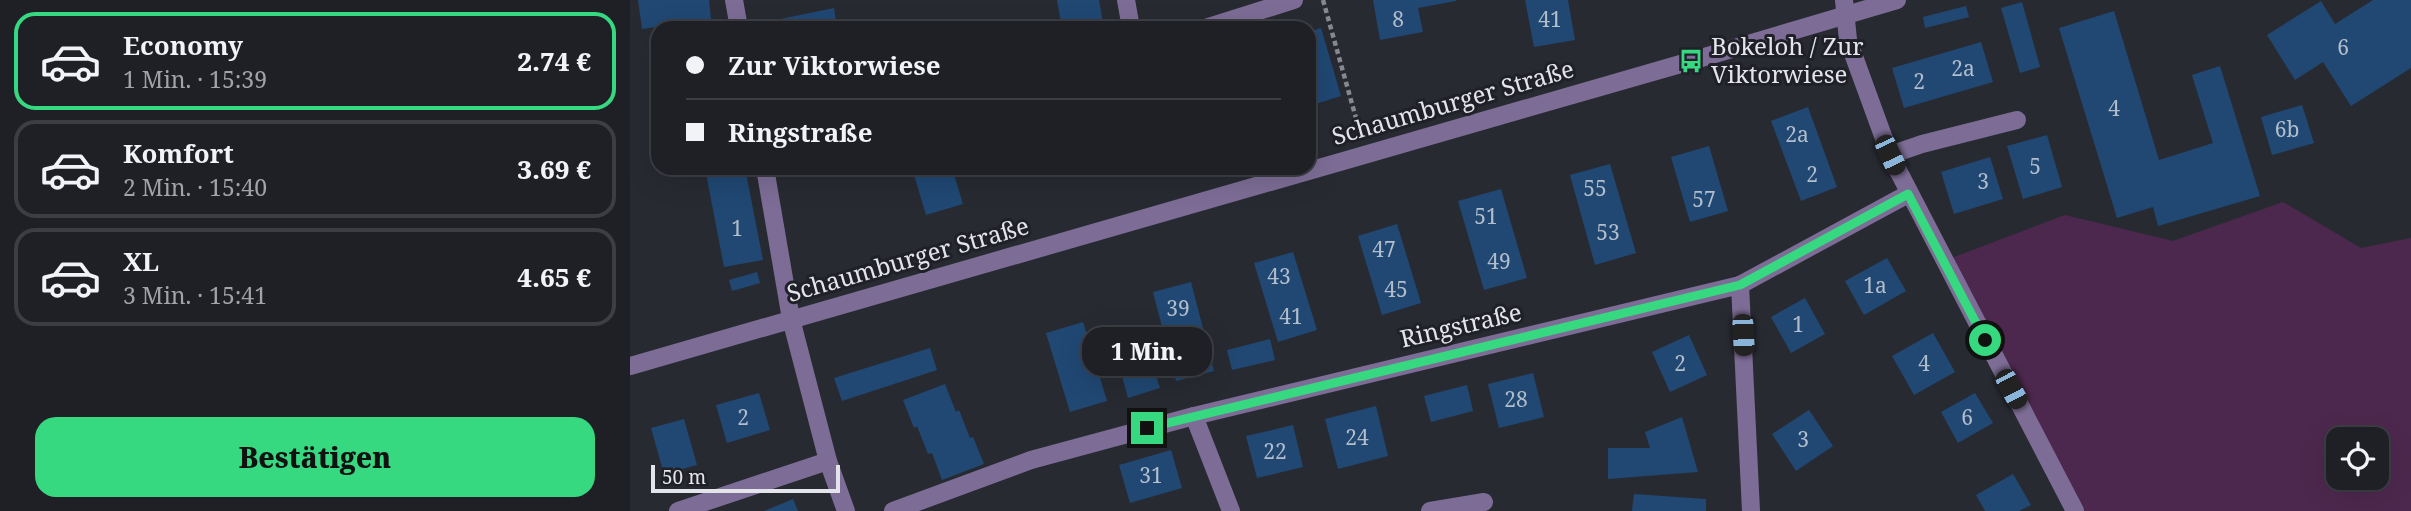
<!DOCTYPE html>
<html lang="de">
<meta charset="utf-8">
<style>
:root{--surface:#1e2026;--page:#2b2d32;--text:#f1f3f6;--muted:#a1a3a7;--line:#3c3e43;--accent:#36d880}
body{margin:0;font-family:"Noto Serif",serif;background:var(--page);color:var(--text);height:100vh;display:flex;flex-direction:column;font-size:26px;white-space:nowrap}
*{box-sizing:border-box;margin:0}
p{font-size:23px;color:var(--muted)}
.icon{flex:none;width:38px;height:38px;fill:none;stroke:currentColor;stroke-width:2;stroke-linecap:round;stroke-linejoin:round}
.map{position:relative;flex:1;overflow:hidden}
.side{display:flex;flex-direction:column;background:var(--surface);width:630px}
.side>*{flex:none}
.top-card{position:absolute;left:21px;top:21px;width:665px;height:154px;border-radius:21px;box-shadow:0 7px 28px #0002,0 0 0 2px var(--line);display:grid;align-content:center;height:154px;padding:0 35px;background:var(--surface)}
.buttons{position:absolute;left:1696px;top:427px;display:grid;gap:14px}
.buttons a{display:grid;place-items:center;width:63px;height:63px;border-radius:14px;background:var(--surface);box-shadow:0 7px 28px #0002,0 0 0 2px var(--line);font-size:35px}
.scale{position:absolute;left:21px;bottom:18px;width:189px;box-sizing:border-box;padding-left:7px;border:4px solid #e4e5ea;border-top:0;font-size:19px;line-height:24px;white-space:nowrap;color:#e4e5ea;-webkit-text-stroke:5px #1f2028;paint-order:stroke}
.end{position:absolute;width:32px;height:32px;margin:-16px;border:9px solid #36d880;background:#111;box-shadow:0 0 0 4px #111}
.from{border-radius:50%}
.bubble{position:absolute;height:49px;border-radius:21px;background:var(--surface);box-shadow:0 7px 28px #0002,0 0 0 2px var(--line);font-size:23px;font-weight:800;line-height:49px;text-align:center}
.car{position:absolute;width:21px;height:42px;margin:-21px -10px;border-radius:9px;box-shadow:0 0 5px 2px #0007;background:linear-gradient(#222 24%,#8ab4d8 0 40%,#222 0 76%,#8ab4d8 0 86%,#222 0)}
.top-card b{display:flex;align-items:center;gap:24px;height:66px;font-size:26px}
.top-card b+b{border-top:2px solid var(--line)}
.top-card i{width:18px;height:18px;background:var(--text)}
ul{padding:12px 0 0;list-style:none}
li{display:flex;align-items:center;gap:21px;height:98px;margin:0 14px 10px;padding:0 21px;border:4px solid var(--line);border-radius:21px}
li div{flex:1}
li b{display:block;font-size:26px}
li em{font-style:normal;font-weight:800}
li.current{border-color:var(--accent)}
li>.icon{width:63px;height:63px;stroke-width:1.5}
.cta{display:flex;gap:14px;margin-top:auto;padding:14px 35px}
.cta a{flex:1;height:80px;border-radius:21px;background:var(--accent);color:#111;font-size:28px;font-weight:800;line-height:80px;text-align:center}
main{display:flex;flex:1;min-height:0}
.map>svg:first-child{display:block}
.green{fill:#4d284e;fill-rule:evenodd}
.building{fill:#204873}
.lines{fill:none;stroke-linecap:round;stroke-linejoin:round}
.path{stroke:#888990;stroke-width:4.5;stroke-dasharray:5 3.5;stroke-linecap:butt}
.minor{stroke:#7d6d96;stroke-width:18}
.route{stroke:#36d880;stroke-width:9}
.labels{text-anchor:middle;stroke-width:6;stroke-linejoin:round;paint-order:stroke}
.number-label{font-size:21px;fill:#b3becc}
.poi-label{font-size:24px;fill:#e4e5ea;stroke:#1f2028;text-anchor:start}
.street-label{font-size:24px;fill:#e4e5ea;stroke:#1f2028}
</style>
<main>
<section class="side">
<ul>
<li class="current"><svg class="icon" aria-label="car" viewBox="0 0 24 24"><path d="M5 17H2v-5l4-1 3-4h7l3 4 3 1v5h-3M9 17h6M6 11h13"/><circle cx="7" cy="17" r="2"/><circle cx="17" cy="17" r="2"/></svg><div><b>Economy</b><p>1 Min. · 15:39</p></div><em>2.74 €</em></li>
<li><svg class="icon" aria-label="car" viewBox="0 0 24 24"><path d="M5 17H2v-5l4-1 3-4h7l3 4 3 1v5h-3M9 17h6M6 11h13"/><circle cx="7" cy="17" r="2"/><circle cx="17" cy="17" r="2"/></svg><div><b>Komfort</b><p>2 Min. · 15:40</p></div><em>3.69 €</em></li>
<li><svg class="icon" aria-label="car" viewBox="0 0 24 24"><path d="M5 17H2v-5l4-1 3-4h7l3 4 3 1v5h-3M9 17h6M6 11h13"/><circle cx="7" cy="17" r="2"/><circle cx="17" cy="17" r="2"/></svg><div><b>XL</b><p>3 Min. · 15:41</p></div><em>4.65 €</em></li>
</ul>
<div class="cta"><a>Bestätigen</a></div>
</section>
<div class="map">
<svg width="1781" height="511" viewBox="0 0 1781 511">
<rect width="100%" height="100%" fill="#282a32"/>
<path class="green" d="M1653,202L1731,248L1781,238V511H1451L1319,259L1435,215L1543,241ZM1708,439H1746V478H1708Z"/>
<g class="building">
<polygon points="8,0 79,0 81,19 12,29"/>
<polygon points="427,0 469,0 474,28 432,28"/>
<polygon points="743,0 826,0 826,1 788,8 793,32 750,40"/>
<polygon points="895,0 938,0 945,40 904,47"/>
<polygon points="1743,0 1781,0 1781,68 1721,106 1693,62 1665,80 1637,35 1691,1 1705,24"/>
<polygon points="1392,2 1410,67 1390,73 1371,8"/>
<polygon points="1336,6 1339,17 1295,28 1293,17"/>
<polygon points="204,8 207,28 132,28 131,23"/>
<polygon points="1484,11 1529,160 1583,143 1562,75 1590,66 1630,196 1528,226 1523,207 1487,218 1429,28"/>
<polygon points="691,28 711,96 679,106 679,32"/>
<polygon points="1351,42 1363,82 1274,108 1262,68"/>
<polygon points="1672,105 1684,143 1642,155 1631,117"/>
<polygon points="1178,107 1207,187 1171,201 1141,121"/>
<polygon points="1417,135 1432,187 1393,199 1377,146"/>
<polygon points="1079,146 1098,211 1060,222 1041,157"/>
<polygon points="1360,157 1373,199 1324,214 1311,172"/>
<polygon points="980,164 1006,253 965,265 940,175"/>
<polygon points="75,168 115,168 133,260 94,267"/>
<polygon points="282,168 322,168 333,204 296,215"/>
<polygon points="871,189 897,278 854,290 828,201"/>
<polygon points="767,224 791,303 752,315 728,236"/>
<polygon points="663,252 687,330 648,342 624,263"/>
<polygon points="1257,258 1276,291 1234,315 1215,281"/>
<polygon points="127,272 130,283 102,291 99,280"/>
<polygon points="561,282 584,371 546,381 523,292"/>
<polygon points="1175,298 1195,334 1161,353 1141,317"/>
<polygon points="453,322 477,401 440,412 416,333"/>
<polygon points="1303,333 1325,372 1284,395 1262,356"/>
<polygon points="1059,335 1077,375 1040,392 1022,352"/>
<polygon points="640,339 645,360 602,370 597,350"/>
<polygon points="300,348 307,370 212,401 204,378"/>
<polygon points="523,367 530,388 498,398 492,376"/>
<polygon points="903,373 914,417 869,428 858,384"/>
<polygon points="315,384 326,412 329,410 340,438 343,437 354,464 312,480 302,453 298,454 287,426 284,428 273,400"/>
<polygon points="837,385 843,411 801,422 794,396"/>
<polygon points="129,393 140,430 97,443 86,405"/>
<polygon points="1345,393 1363,423 1328,443 1311,412"/>
<polygon points="746,406 758,456 708,469 695,419"/>
<polygon points="1179,410 1203,446 1166,471 1142,434"/>
<polygon points="1052,417 1068,472 978,479 978,448 1020,448 1015,432"/>
<polygon points="54,419 67,465 34,474 21,428"/>
<polygon points="663,425 673,467 627,478 616,436"/>
<polygon points="541,450 552,488 500,503 489,465"/>
<polygon points="1383,474 1401,505 1389,511 1355,511 1346,495"/>
<polygon points="1004,494 1076,499 1076,511 1002,511"/>
<polygon points="163,499 168,511 134,511"/>
</g>
<g class="lines">
<polyline class="path" points="693,0 731,136"/>
<g class="minor">
<polyline points="104,0 109,28"/>
<polyline points="496,0 501,28"/>
<polyline points="1214,0 1218,40 1260,155 1445,511"/>
<polyline points="575,28 664,0"/>
<polyline points="1260,155 1292,144 1387,120"/>
<polyline points="135,168 161,319 198,461 216,511"/>
<polyline points="0,366 1061,61 1267,0"/>
<polyline points="564,416 601,511"/>
<polyline points="48,511 198,461"/>
<polyline points="263,511 401,460 564,416 1110,285"/>
<polyline points="800,511 854,502"/>
<polyline points="1121,511 1110,285 1278,194"/>
</g>
</g>
<g class="lines">
<polyline class="route" points="517,428 1110,285 1278,194 1355,340"/>
</g>
<defs>
<g id="bus-bare" transform="scale(1.89)"><path d="M-5-6H5V4H4V6H2V4H-2V6H-4V4H-5ZM-3.5-4V0h7V-4ZM-3.5 1.2v1.5H-2V1.2ZM2 1.2v1.5H3.5V1.2Z" fill="#36d880" stroke="#1f2028" stroke-width="2.5" paint-order="stroke"/></g>
</defs>
<g fill-rule="evenodd">
<use href="#bus-bare" x="1061" y="61"/>
</g>
<g class="labels">
<g class="number-label">
<text x="768" y="27">8</text>
<text x="920" y="27">41</text>
<text x="1713" y="55">6</text>
<text x="1333" y="76">2a</text>
<text x="1289" y="89">2</text>
<text x="1484" y="116">4</text>
<text x="1657" y="137">6b</text>
<text x="1167" y="142">2a</text>
<text x="1405" y="174">5</text>
<text x="1182" y="182">2</text>
<text x="1353" y="189">3</text>
<text x="965" y="196">55</text>
<text x="1074" y="207">57</text>
<text x="856" y="224">51</text>
<text x="107" y="236">1</text>
<text x="978" y="240">53</text>
<text x="754" y="257">47</text>
<text x="869" y="269">49</text>
<text x="649" y="284">43</text>
<text x="1245" y="293">1a</text>
<text x="766" y="297">45</text>
<text x="548" y="316">39</text>
<text x="661" y="324">41</text>
<text x="1168" y="332">1</text>
<text x="1050" y="371">2</text>
<text x="1294" y="371">4</text>
<text x="886" y="407">28</text>
<text x="113" y="425">2</text>
<text x="1337" y="425">6</text>
<text x="727" y="445">24</text>
<text x="1173" y="447">3</text>
<text x="645" y="459">22</text>
<text x="521" y="483">31</text>
</g>
<g class="poi-label">
<text x="1081" y="55">Bokeloh / Zur<tspan x="1081" dy="28">Viktorwiese</tspan></text>
</g>
<g class="street-label">
<text transform="translate(823 103) rotate(-16)" y="8">Schaumburger Straße</text>
<text transform="translate(278 260) rotate(-16)" y="8">Schaumburger Straße</text>
<text transform="translate(831 326) rotate(-13)" y="8">Ringstraße</text>
</g>
</g>
</svg>
<div class="buttons">
<a><svg class="icon" aria-label="locate" viewBox="0 0 24 24"><circle cx="12" cy="12" r="6"/><path d="M12 2v4M12 18v4M2 12h4M18 12h4"/></svg></a>
</div>
<div class="scale">50 m</div>
<i class="end from" style="left:1355px;top:340px"></i>
<i class="end" style="left:517px;top:428px"></i>
<div class="bubble" style="left:452px;top:327px;width:130px">1 Min.</div>
<i class="car" style="left:1260px;top:155px;rotate:155deg"></i>
<i class="car" style="left:1113px;top:335px;rotate:177deg"></i>
<i class="car" style="left:1381px;top:389px;rotate:152deg"></i>
<div class="top-card">
<b><i class="from"></i>Zur Viktorwiese</b>
<b><i></i>Ringstraße</b>
</div>
</div>
</main>
